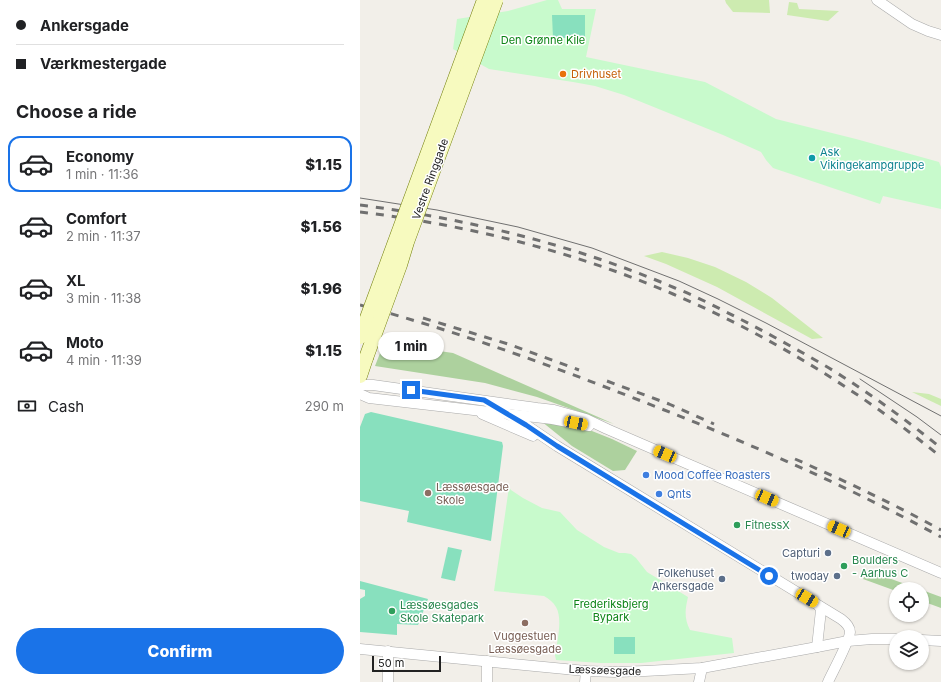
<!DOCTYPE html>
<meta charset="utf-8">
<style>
:root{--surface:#fff;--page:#f6f6f6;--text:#202124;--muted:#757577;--line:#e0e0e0;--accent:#1a73e8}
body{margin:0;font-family:Inter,sans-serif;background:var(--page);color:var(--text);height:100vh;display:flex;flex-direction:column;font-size:15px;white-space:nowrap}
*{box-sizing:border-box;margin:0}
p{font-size:13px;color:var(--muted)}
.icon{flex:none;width:22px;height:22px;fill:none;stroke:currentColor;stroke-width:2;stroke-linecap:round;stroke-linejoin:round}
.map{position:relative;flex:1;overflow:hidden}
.drawer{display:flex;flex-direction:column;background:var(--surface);width:360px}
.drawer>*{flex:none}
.banner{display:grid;align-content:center;height:88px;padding:0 16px;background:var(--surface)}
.fabs{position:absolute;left:529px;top:582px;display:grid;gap:8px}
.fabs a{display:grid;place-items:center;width:40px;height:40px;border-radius:50%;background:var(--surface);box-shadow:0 1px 3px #0004;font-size:20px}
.scale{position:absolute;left:12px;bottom:10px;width:69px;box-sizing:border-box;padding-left:4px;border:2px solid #222;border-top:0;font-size:11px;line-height:14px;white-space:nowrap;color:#222;-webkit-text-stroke:3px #fff;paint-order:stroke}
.end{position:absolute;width:18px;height:18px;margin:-9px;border:5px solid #1a73e8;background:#fff;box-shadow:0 0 0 2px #fff}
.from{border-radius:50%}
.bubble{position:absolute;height:28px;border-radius:14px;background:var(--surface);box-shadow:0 1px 3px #0004;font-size:13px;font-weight:800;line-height:28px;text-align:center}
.car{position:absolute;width:12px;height:24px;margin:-12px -6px;border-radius:5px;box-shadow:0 0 3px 1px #0007;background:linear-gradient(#f5c518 24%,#345 0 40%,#f5c518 0 76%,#345 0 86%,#f5c518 0)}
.banner b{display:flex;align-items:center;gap:14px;height:38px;font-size:15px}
.banner b+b{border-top:1px solid var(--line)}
.banner i{width:10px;height:10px;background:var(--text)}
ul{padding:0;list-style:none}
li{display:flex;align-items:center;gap:12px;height:56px;margin:0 8px 6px;padding:0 8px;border:2px solid transparent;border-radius:12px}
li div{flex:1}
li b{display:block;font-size:15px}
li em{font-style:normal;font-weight:800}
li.current{border-color:var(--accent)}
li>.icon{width:36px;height:36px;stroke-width:1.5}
h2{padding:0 16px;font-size:18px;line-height:48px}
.pay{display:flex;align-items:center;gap:10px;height:44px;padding:0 16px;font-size:15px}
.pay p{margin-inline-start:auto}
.button{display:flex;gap:8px;margin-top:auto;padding:8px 16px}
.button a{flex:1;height:46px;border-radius:24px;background:var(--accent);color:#fff;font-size:16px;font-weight:800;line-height:46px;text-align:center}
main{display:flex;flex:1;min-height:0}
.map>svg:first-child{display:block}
.grass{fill:#cdebb0}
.forest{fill:#add19e}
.park{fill:#c8facc}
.pitch{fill:#88e0be}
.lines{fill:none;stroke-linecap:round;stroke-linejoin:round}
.minor-casing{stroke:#a9a9a9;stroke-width:11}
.secondary-casing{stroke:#707d05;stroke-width:15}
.minor{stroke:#fff;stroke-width:10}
.secondary{stroke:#f7fabf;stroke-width:14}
.tram{stroke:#707070;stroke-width:1}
.rail{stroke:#707070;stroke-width:3;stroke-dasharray:8 8;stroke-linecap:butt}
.secondary-bridge-casing{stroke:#707d05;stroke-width:15;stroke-linecap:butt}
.secondary-bridge{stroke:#f7fabf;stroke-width:14}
.route{stroke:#1a73e8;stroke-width:5}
.food-dot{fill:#e8710a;stroke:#fff;stroke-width:1.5}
.culture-dot{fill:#0f9aa8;stroke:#fff;stroke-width:1.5}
.shop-dot{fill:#3f7fe0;stroke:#fff;stroke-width:1.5}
.education-dot{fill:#8d6e63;stroke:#fff;stroke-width:1.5}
.leisure-dot{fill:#2e9e5b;stroke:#fff;stroke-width:1.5}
.service-dot{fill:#5c6f8a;stroke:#fff;stroke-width:1.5}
.labels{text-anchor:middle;stroke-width:3;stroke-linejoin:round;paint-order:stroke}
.park-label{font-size:11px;fill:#0c8416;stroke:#fff}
.food-label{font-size:11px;fill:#c56008;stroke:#fff;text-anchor:start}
.culture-label{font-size:11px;fill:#0d838f;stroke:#fff;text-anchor:start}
.street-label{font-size:11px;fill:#222;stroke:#fff}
.shop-label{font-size:11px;fill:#366cbe;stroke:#fff;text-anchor:start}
.education-label{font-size:11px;fill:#785e54;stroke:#fff;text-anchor:start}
.leisure-label{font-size:11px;fill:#27864d;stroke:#fff;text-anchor:start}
.service-label{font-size:11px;fill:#4e5e75;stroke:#fff;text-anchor:end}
</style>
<main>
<section class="drawer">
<div class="banner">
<b><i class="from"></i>Ankersgade</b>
<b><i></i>Værkmestergade</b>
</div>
<h2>Choose a ride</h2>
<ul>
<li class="current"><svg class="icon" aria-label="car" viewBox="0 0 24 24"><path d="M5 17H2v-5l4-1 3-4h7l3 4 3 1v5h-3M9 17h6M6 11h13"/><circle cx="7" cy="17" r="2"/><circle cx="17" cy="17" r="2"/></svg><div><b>Economy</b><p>1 min · 11:36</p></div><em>$1.15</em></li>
<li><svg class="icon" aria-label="car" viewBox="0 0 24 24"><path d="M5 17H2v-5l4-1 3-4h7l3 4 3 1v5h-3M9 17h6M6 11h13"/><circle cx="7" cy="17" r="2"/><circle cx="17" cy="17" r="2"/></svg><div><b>Comfort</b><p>2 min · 11:37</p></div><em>$1.56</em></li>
<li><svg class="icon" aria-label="car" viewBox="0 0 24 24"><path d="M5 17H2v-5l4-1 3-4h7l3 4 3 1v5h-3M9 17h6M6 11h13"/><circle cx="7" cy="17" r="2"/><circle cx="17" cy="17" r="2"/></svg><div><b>XL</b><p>3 min · 11:38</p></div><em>$1.96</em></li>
<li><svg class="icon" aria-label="car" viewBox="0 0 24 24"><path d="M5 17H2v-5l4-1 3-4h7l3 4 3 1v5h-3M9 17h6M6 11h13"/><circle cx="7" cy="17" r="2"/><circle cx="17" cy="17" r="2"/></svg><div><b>Moto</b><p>4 min · 11:39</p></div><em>$1.15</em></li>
</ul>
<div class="pay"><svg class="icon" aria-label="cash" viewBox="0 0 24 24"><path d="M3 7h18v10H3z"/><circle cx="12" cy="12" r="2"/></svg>Cash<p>290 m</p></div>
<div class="button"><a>Confirm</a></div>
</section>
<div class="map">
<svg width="581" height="682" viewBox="0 0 581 682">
<rect width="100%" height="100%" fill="#f2efe9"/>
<g class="grass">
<polygon points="365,0 409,0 410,13 373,12 366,3"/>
<polygon points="429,2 437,3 439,9 479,11 468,21 427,15"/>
<polygon points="302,252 328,258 355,267 386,282 412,298 463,338 452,339 357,287 306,264 284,256"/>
<polygon points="552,392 569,394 581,399 581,406"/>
</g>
<g class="forest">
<polygon points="24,343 93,353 254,424 177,397 125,383 15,366"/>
<polygon points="181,421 232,431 252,439 277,451 265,470 253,471 212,446"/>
<polygon points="509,571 559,589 536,589 536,591 503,579"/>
<polygon points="562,590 581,597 581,608 562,601"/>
</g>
<g class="park">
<polygon points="187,0 198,0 202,9 236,9 226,57 345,82 416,119 496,139 579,162 581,167 581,209 523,196 520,204 413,168 406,160 401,152 363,135 264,95 235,86 213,82 129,69 93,49 97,19 148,11"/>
<path d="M149,487L151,490L163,498L182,508L200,512L217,530L244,547L259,553H265L271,554L276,558L287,572L328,597C325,610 324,618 330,630L372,638L374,653L281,663H241L196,660L195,655C197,642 203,619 196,607C193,602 189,599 184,596L134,591Z"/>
</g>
<g class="pitch">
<polygon points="192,15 225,15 225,38 193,38"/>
<polygon points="11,412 142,442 143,446 131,541 47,522 49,511 0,501 0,427 5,414"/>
<polygon points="88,547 102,550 95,581 81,578"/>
<polygon points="0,581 68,599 58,625 37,624 37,635 0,632 0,599 5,596 5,590 0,589"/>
<rect x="254" y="637" width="21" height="17"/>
</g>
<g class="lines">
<g class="minor-casing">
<g id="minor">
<polyline points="517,0 552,24 568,31 581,35"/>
<polyline points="0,385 13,385 177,408 194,410 226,419 247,429 581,573"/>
<polyline points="0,394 9,398 192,419 229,426"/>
<path d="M128,402L166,425L197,446L481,619C485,622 490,627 490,632C490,640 472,673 468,682"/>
<polyline points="122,414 173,436"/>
<polyline points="562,640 581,641"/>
<polyline points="457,647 461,610 459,606"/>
<polyline points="0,649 226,671 255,672 285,671 342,668 457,647 488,641 512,639 536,639"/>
<polyline points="127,661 127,682"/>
<polyline points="28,682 28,651"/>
<polyline points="225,682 226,671"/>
<polyline points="339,682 342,668"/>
</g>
</g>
<g class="secondary-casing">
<polyline id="secondary" points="0,376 6,358"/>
</g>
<use href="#minor" class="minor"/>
<use href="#secondary" class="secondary"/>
<g class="tram">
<polyline points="0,198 77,210 158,227 232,248 319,281 358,299 406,323 581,416"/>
<polyline points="500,379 557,417 581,435"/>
</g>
<g class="rail">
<path d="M0,205C108,219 215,245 315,288C338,297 360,309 382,320C411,335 440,351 469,368C508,392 545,419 581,448"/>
<path d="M0,212C107,225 213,251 313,294C409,335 500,391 581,457"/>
<path d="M0,305C92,330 182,362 271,397C377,438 482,483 581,537"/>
<polyline points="63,318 148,344 219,370"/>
<polyline points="247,381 309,404 354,424"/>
<path d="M435,459C485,481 534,504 581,530"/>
</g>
<g class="secondary-bridge-casing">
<g id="secondary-bridge">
<polyline points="0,337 124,0"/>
<polyline points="6,358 40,265 47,242 136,0"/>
</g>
</g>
<use href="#secondary-bridge" class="secondary-bridge"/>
</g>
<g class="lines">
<polyline class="route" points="51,390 124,400 166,425 197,446 409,576"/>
</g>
<circle class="food-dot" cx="203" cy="74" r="4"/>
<circle class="culture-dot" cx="452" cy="158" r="4"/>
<g class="shop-dot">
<circle cx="286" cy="475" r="4"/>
<circle cx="299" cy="494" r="4"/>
</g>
<g class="education-dot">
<circle cx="68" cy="493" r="4"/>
<circle cx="165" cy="623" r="4"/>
</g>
<g class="leisure-dot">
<circle cx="377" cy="525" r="4"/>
<circle cx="484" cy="566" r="4"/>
<circle cx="32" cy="611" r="4"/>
</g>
<g class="service-dot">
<circle cx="468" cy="553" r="4"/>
<circle cx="477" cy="576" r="4"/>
<circle cx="362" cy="579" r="4"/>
</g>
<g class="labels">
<g class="park-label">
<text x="183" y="44">Den Grønne Kile</text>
<text x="251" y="608">Frederiksbjerg<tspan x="251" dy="13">Bypark</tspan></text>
</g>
<g class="food-label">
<text x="211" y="78">Drivhuset</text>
</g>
<g class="culture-label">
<text x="460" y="156">Ask<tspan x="460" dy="13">Vikingekampgruppe</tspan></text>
</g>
<g class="street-label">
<text transform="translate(70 179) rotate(-70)" y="4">Vestre Ringgade</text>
<text transform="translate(245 670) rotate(2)" y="4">Læssøesgade</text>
</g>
<g class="shop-label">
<text x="294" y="479">Mood Coffee Roasters</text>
<text x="307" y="498">Qnts</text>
</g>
<g class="education-label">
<text x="76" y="491">Læssøesgade<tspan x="76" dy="13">Skole</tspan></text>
<text x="165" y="640" text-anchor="middle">Vuggestuen<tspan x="165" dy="13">Læssøesgade</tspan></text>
</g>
<g class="leisure-label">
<text x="385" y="529">FitnessX</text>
<text x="492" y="564">Boulders<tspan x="492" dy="13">- Aarhus C</tspan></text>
<text x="40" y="609">Læssøesgades<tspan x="40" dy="13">Skole Skatepark</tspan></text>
</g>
<g class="service-label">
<text x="460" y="557">Capturi</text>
<text x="354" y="577">Folkehuset<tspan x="354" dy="13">Ankersgade</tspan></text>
<text x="469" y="580">twoday</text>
</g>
</g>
</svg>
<div class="fabs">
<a><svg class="icon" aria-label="locate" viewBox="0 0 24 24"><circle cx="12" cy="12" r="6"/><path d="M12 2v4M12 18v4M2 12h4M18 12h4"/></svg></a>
<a><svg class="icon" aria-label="layers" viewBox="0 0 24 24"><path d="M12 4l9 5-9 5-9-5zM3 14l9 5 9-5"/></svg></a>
</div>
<div class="scale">50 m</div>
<i class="end from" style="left:409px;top:576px"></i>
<i class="end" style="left:51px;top:390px"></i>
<div class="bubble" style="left:18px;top:332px;width:66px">1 min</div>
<i class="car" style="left:216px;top:423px;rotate:102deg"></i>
<i class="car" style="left:305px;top:454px;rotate:293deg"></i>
<i class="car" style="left:407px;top:498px;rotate:113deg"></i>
<i class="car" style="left:479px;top:529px;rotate:293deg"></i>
<i class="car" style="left:447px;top:598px;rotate:121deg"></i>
</div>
</main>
